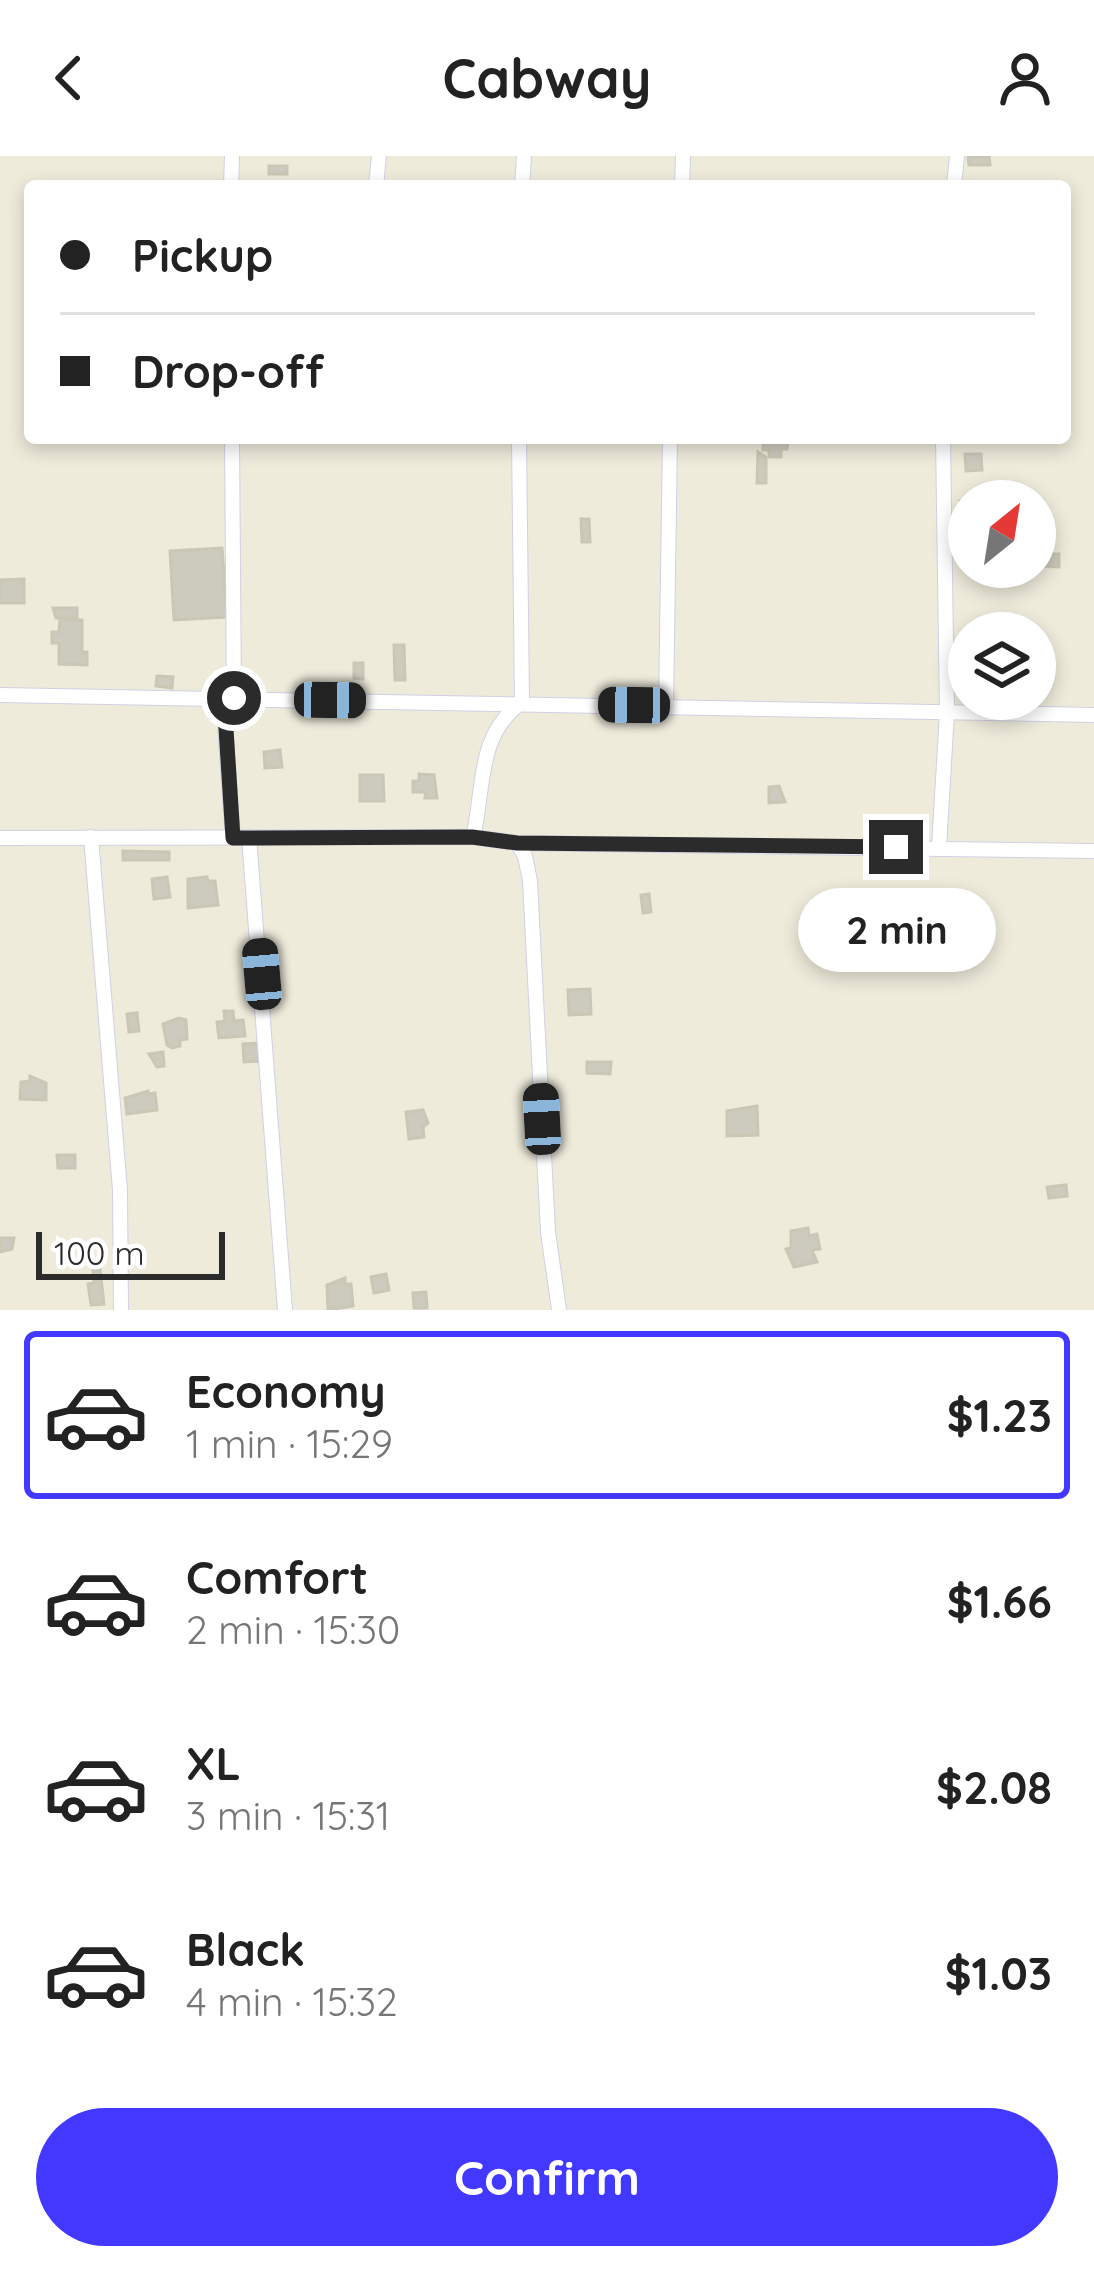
<!DOCTYPE html>
<meta charset="utf-8">
<style>
:root{--surface:#fff;--page:#f2f2f2;--text:#222;--muted:#767676;--line:#e0e0e0;--accent:#4238ff}
body{margin:0;font-family:Quicksand,sans-serif;background:var(--page);color:var(--text);height:100vh;display:flex;flex-direction:column;font-size:45px;white-space:nowrap}
*{box-sizing:border-box;margin:0}
p{font-size:39px;color:var(--muted)}
.icon{flex:none;width:66px;height:66px;fill:none;stroke:currentColor;stroke-width:2;stroke-linecap:round;stroke-linejoin:round}
.map{position:relative;height:1154px;overflow:hidden}
.side{display:flex;flex-direction:column;background:var(--surface);flex:1}
.side>*{flex:none}
.top-card{position:absolute;left:24px;top:24px;width:1047px;height:264px;border-radius:12px;box-shadow:0 6px 18px #0003;display:grid;align-content:center;height:264px;padding:0 36px;background:var(--surface)}
.needle{width:78px;rotate:30deg}
.buttons{position:absolute;left:948px;top:324px;display:grid;gap:24px}
.buttons a{display:grid;place-items:center;width:108px;height:108px;border-radius:50%;background:var(--surface);box-shadow:0 6px 18px #0003;font-size:60px}
.scale{position:absolute;left:36px;bottom:30px;width:189px;box-sizing:border-box;padding-left:12px;border:6px solid #2b2b2b;border-top:0;font-size:33px;line-height:42px;white-space:nowrap;color:#2b2b2b;-webkit-text-stroke:9px #fff;paint-order:stroke}
.end{position:absolute;width:54px;height:54px;margin:-27px;border:15px solid #2b2b2b;background:#fff;box-shadow:0 0 0 6px #fff}
.from{border-radius:50%}
.bubble{position:absolute;height:84px;border-radius:42px;background:var(--surface);box-shadow:0 6px 18px #0003;font-size:39px;font-weight:700;line-height:84px;text-align:center}
.car{position:absolute;width:36px;height:72px;margin:-36px -18px;border-radius:15px;box-shadow:0 0 9px 3px #0007;background:linear-gradient(#222 24%,#8ab4d8 0 40%,#222 0 76%,#8ab4d8 0 86%,#222 0)}
.top-card b{display:flex;align-items:center;gap:42px;height:114px;font-size:45px}
.top-card b+b{border-top:3px solid var(--line)}
.top-card i{width:30px;height:30px;background:var(--text)}
ul{padding:21px 0 0;list-style:none}
li{display:flex;align-items:center;gap:36px;height:168px;margin:0 24px 18px;padding:0 12px;border:6px solid transparent;border-radius:12px}
li div{flex:1}
li b{display:block;font-size:45px}
li em{font-style:normal;font-weight:700}
li.current{border-color:var(--accent)}
li>.icon{width:108px;height:108px;stroke-width:1.5}
.primary-button{display:flex;gap:24px;margin-top:auto;padding:24px 36px}
.primary-button a{flex:1;height:138px;border-radius:72px;background:var(--accent);color:#fff;font-size:48px;font-weight:700;line-height:138px;text-align:center}
header{display:flex;justify-content:space-between;align-items:center;height:156px;padding:0 36px;background:var(--surface);font-size:54px;font-weight:700}
.map>svg:first-child{display:block}
.building{fill:#cdcabe;stroke:#cac7b5;stroke-width:3}
.lines{fill:none;stroke-linecap:round;stroke-linejoin:round}
.minor-casing{stroke:#d1d0e5;stroke-width:16}
.minor{stroke:#fff;stroke-width:14}
.route{stroke:#2b2b2b;stroke-width:15}
</style>
<header><svg class="icon" aria-label="back" viewBox="0 0 24 24"><path d="M15 5l-7 7 7 7"/></svg>Cabway<svg class="icon" aria-label="person" viewBox="0 0 24 24"><circle cx="12" cy="8" r="4"/><path d="M4 21q1-7 8-7t8 7"/></svg></header>
<div class="map">
<svg width="1094" height="1154" viewBox="0 0 1094 1154">
<rect width="100%" height="100%" fill="#eeebdb"/>
<g class="building">
<polygon points="989,0 990,9 969,9 968,1"/>
<rect x="269" y="10" width="18" height="8"/>
<polygon points="763,282 788,282 787,293 781,293 781,301 769,301 769,294 763,294"/>
<polygon points="758,296 766,301 766,327 757,327"/>
<polygon points="965,298 981,298 982,314 966,315"/>
<polygon points="960,345 969,345 969,366 959,366"/>
<polygon points="581,363 589,363 590,386 582,386"/>
<polygon points="222,392 227,461 174,464 170,395"/>
<polygon points="1040,398 1059,398 1059,411 1040,410"/>
<polygon points="24,423 24,447 0,447 0,424"/>
<polygon points="53,452 77,452 77,462 56,462"/>
<polygon points="60,463 82,464 82,496 87,496 87,509 59,508 59,487 52,487 52,476 59,476"/>
<polygon points="394,489 404,489 405,524 395,524"/>
<polygon points="354,507 363,507 363,523 354,522"/>
<polygon points="157,520 173,521 172,532 156,530"/>
<polygon points="280,594 282,611 265,612 264,596"/>
<polygon points="419,618 434,619 437,642 425,642 426,636 413,636 413,625 419,625"/>
<polygon points="360,619 383,619 384,645 360,645"/>
<polygon points="779,630 785,646 769,647 769,631"/>
<polygon points="123,695 169,696 169,704 123,704"/>
<polygon points="167,721 170,741 154,743 152,723"/>
<polygon points="207,721 208,725 215,725 218,749 188,752 188,723"/>
<polygon points="649,738 651,756 643,757 641,739"/>
<polygon points="590,833 591,858 569,859 568,834"/>
<polygon points="224,855 233,855 234,865 243,864 245,880 219,882 217,866 225,865"/>
<polygon points="137,857 139,875 129,876 127,858"/>
<polygon points="179,862 186,864 187,883 180,884 180,890 172,892 167,889 163,868"/>
<polygon points="260,887 262,905 244,906 243,888"/>
<polygon points="163,896 164,910 157,911 149,898"/>
<polygon points="587,906 611,906 610,918 587,917"/>
<polygon points="30,920 46,927 46,944 20,943 21,926 30,925"/>
<polygon points="148,935 148,938 155,937 157,954 127,958 125,942"/>
<polygon points="757,950 758,979 727,980 727,955"/>
<polygon points="423,954 428,967 423,971 424,981 409,983 406,956"/>
<polygon points="57,999 75,999 75,1012 58,1012"/>
<polygon points="1066,1029 1067,1040 1049,1042 1047,1031"/>
<polygon points="808,1072 809,1080 817,1078 820,1093 812,1094 817,1106 794,1111 786,1093 791,1092 791,1075"/>
<polygon points="0,1082 14,1082 12,1093 0,1096"/>
<polygon points="100,1113 104,1148 91,1149 88,1128 94,1127 93,1114"/>
<polygon points="386,1118 389,1134 374,1137 371,1121"/>
<polygon points="345,1122 345,1128 351,1128 353,1150 328,1154 327,1129"/>
<polygon points="426,1136 427,1152 414,1152 413,1137"/>
</g>
<g class="lines">
<g class="minor-casing">
<g id="minor">
<polyline points="231,30 232,0"/>
<polyline points="376,30 379,0"/>
<polyline points="522,30 524,0"/>
<polyline points="682,30 683,0"/>
<polyline points="954,30 957,0"/>
<polyline points="232,282 234,542"/>
<polyline points="0,539 1094,559"/>
<polyline points="223,542 233,682"/>
<polyline points="666,550 670,282"/>
<polyline points="91,681 120,1034 121,1154"/>
<polyline points="249,681 285,1154"/>
<path d="M473,681C485,631 476,579 522,546L519,282"/>
<polyline points="0,682 473,681 517,687 1094,695"/>
<polyline points="517,687 525,700 530,725 548,1076 559,1154"/>
<polyline points="939,692 947,556 943,282"/>
</g>
</g>
<use href="#minor" class="minor"/>
</g>
<g class="lines">
<polyline class="route" points="234,542 224,542 233,682 472,681 517,687 896,691"/>
</g>
</svg>
<div class="buttons">
<a><svg class="needle" viewBox="-14 -14 28 28"><path d="M0-13l5 13h-10z" fill="#e53935"/><path d="M0 13l5-13h-10z" fill="#767676"/></svg></a>
<a><svg class="icon" aria-label="layers" viewBox="0 0 24 24"><path d="M12 4l9 5-9 5-9-5zM3 14l9 5 9-5"/></svg></a>
</div>
<div class="scale">100 m</div>
<i class="end from" style="left:234px;top:542px"></i>
<i class="end" style="left:896px;top:691px"></i>
<div class="bubble" style="left:798px;top:732px;width:198px">2 min</div>
<i class="car" style="left:330px;top:544px;rotate:91deg"></i>
<i class="car" style="left:634px;top:549px;rotate:271deg"></i>
<i class="car" style="left:262px;top:818px;rotate:355deg"></i>
<i class="car" style="left:542px;top:963px;rotate:357deg"></i>
<div class="top-card">
<b><i class="from"></i>Pickup</b>
<b><i></i>Drop-off</b>
</div>
</div>
<section class="side">
<ul>
<li class="current"><svg class="icon" aria-label="car" viewBox="0 0 24 24"><path d="M5 17H2v-5l4-1 3-4h7l3 4 3 1v5h-3M9 17h6M6 11h13"/><circle cx="7" cy="17" r="2"/><circle cx="17" cy="17" r="2"/></svg><div><b>Economy</b><p>1 min · 15:29</p></div><em>$1.23</em></li>
<li><svg class="icon" aria-label="car" viewBox="0 0 24 24"><path d="M5 17H2v-5l4-1 3-4h7l3 4 3 1v5h-3M9 17h6M6 11h13"/><circle cx="7" cy="17" r="2"/><circle cx="17" cy="17" r="2"/></svg><div><b>Comfort</b><p>2 min · 15:30</p></div><em>$1.66</em></li>
<li><svg class="icon" aria-label="car" viewBox="0 0 24 24"><path d="M5 17H2v-5l4-1 3-4h7l3 4 3 1v5h-3M9 17h6M6 11h13"/><circle cx="7" cy="17" r="2"/><circle cx="17" cy="17" r="2"/></svg><div><b>XL</b><p>3 min · 15:31</p></div><em>$2.08</em></li>
<li><svg class="icon" aria-label="car" viewBox="0 0 24 24"><path d="M5 17H2v-5l4-1 3-4h7l3 4 3 1v5h-3M9 17h6M6 11h13"/><circle cx="7" cy="17" r="2"/><circle cx="17" cy="17" r="2"/></svg><div><b>Black</b><p>4 min · 15:32</p></div><em>$1.03</em></li>
</ul>
<div class="primary-button"><a>Confirm</a></div>
</section>
